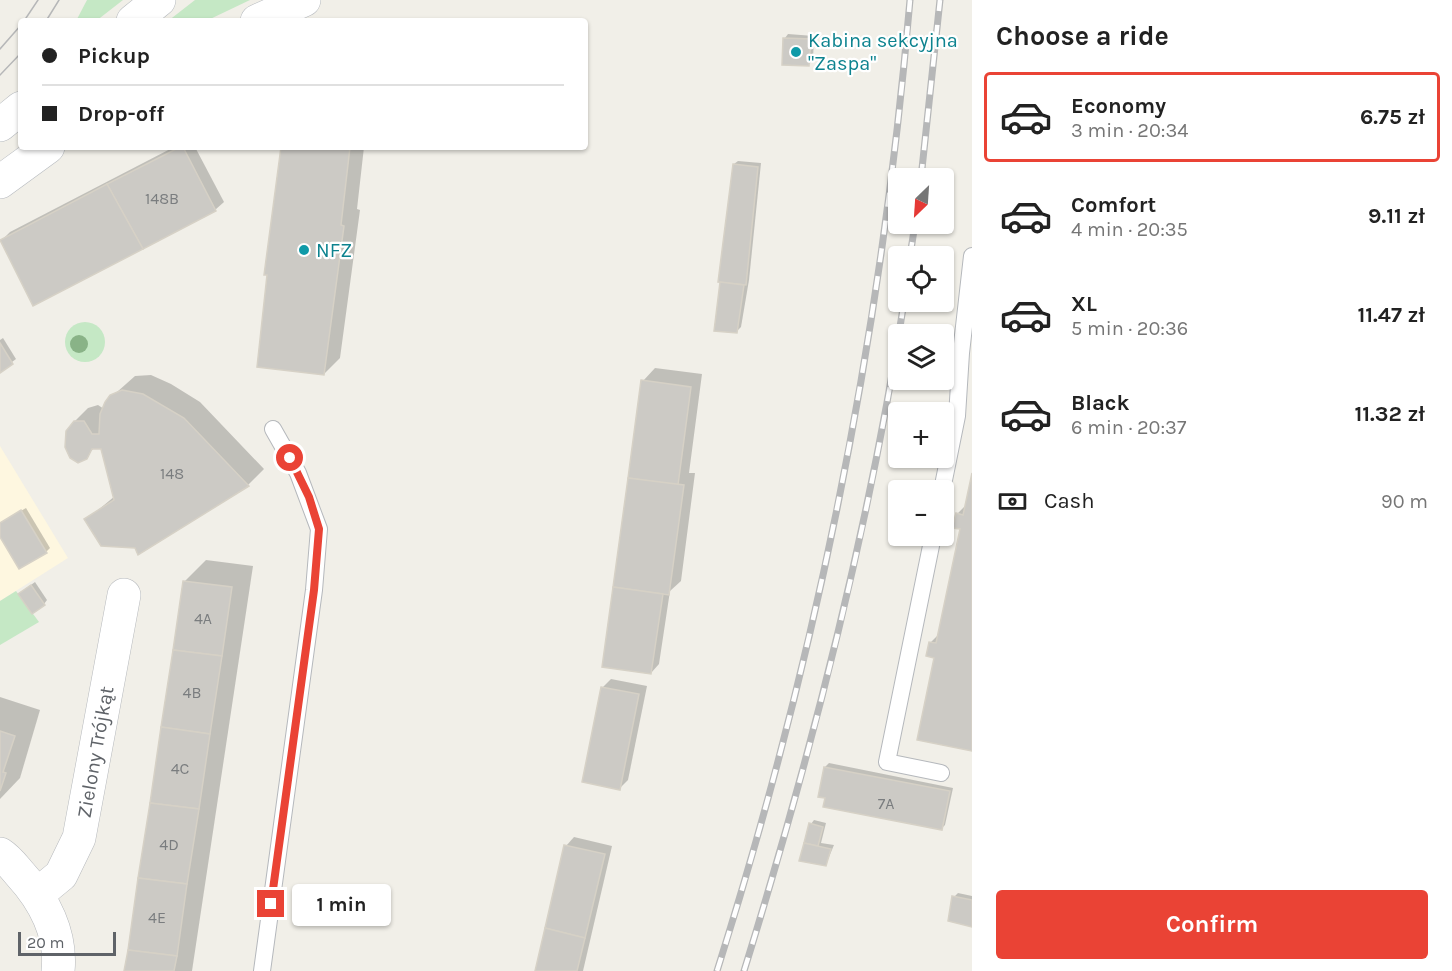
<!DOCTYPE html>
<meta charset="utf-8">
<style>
:root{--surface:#fff;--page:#f2f2f2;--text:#222;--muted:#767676;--line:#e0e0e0;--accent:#ea4335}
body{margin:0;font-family:Karla,sans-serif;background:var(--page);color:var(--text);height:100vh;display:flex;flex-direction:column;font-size:22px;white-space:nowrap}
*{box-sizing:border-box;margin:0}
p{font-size:20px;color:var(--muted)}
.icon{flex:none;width:33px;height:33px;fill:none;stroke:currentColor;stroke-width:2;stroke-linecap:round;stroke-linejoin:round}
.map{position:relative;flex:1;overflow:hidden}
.side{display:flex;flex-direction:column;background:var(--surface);width:480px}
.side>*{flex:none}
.top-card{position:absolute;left:18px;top:18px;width:570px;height:132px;border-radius:6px;box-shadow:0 2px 4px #0004;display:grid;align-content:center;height:132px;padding:0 24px;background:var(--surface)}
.needle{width:39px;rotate:205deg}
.buttons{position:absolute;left:888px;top:168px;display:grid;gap:12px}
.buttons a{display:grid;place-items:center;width:66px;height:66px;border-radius:6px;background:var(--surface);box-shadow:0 2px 4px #0004;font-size:30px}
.scale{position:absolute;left:18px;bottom:15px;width:98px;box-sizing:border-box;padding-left:6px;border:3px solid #5f6368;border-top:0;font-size:16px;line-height:21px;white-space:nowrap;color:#5f6368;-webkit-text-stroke:4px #fff;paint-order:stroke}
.end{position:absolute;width:27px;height:27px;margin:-14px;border:8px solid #ea4335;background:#fff;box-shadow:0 0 0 3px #fff}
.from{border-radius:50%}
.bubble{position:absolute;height:42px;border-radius:6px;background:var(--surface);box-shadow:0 2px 4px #0004;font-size:20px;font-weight:700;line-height:42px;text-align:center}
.top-card b{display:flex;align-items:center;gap:21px;height:57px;font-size:22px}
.top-card b+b{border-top:2px solid var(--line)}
.top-card i{width:15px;height:15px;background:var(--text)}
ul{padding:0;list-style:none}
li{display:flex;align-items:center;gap:18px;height:90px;margin:0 12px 9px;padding:0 12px;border:3px solid transparent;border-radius:6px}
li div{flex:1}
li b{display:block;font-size:22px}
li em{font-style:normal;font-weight:700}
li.on{border-color:var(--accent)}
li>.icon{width:54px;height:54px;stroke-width:1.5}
h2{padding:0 24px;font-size:27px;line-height:72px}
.pay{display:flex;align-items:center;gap:15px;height:66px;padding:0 24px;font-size:22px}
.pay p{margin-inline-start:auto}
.button{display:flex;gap:12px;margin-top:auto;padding:12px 24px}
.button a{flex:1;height:69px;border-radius:6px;background:var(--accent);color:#fff;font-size:24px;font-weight:700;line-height:69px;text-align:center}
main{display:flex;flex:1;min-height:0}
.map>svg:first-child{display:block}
.commercial{fill:#fef7e0}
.green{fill:#c5e8c5}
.shadow{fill:#0003}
.building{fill:#cccac5;stroke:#d6d1c6;stroke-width:1.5}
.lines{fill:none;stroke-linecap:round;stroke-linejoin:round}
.lane-casing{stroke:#b5b8bc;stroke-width:18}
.street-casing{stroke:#b5b8bc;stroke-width:34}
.secondary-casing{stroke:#b6babf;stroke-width:34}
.lane{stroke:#fff;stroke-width:16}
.street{stroke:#fff;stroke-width:33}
.secondary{stroke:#fff;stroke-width:33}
.tram{stroke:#b6b7b8;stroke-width:1.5}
.rail-casing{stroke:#b6b7b8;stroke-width:7}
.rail{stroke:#fff;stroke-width:4.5;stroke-dasharray:14;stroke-linecap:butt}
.tree{fill:#89b387}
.route{stroke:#ea4335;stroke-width:8}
.culture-dot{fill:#0f9aa8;stroke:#fff;stroke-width:2}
.labels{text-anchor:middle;stroke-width:4.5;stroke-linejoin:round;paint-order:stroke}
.number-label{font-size:16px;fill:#7a7d7f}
.culture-label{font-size:20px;fill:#0d838f;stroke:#fff;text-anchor:start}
.street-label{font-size:20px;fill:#5f6368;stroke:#fff}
</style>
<main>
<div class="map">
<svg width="972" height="971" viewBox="0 0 972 971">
<rect width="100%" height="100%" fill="#f1efe8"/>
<polygon class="commercial" points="0,446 68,558 0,601"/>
<g class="green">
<polygon points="87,0 123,0 96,21 76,21"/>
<polygon points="195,0 250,0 206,21 168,21"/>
<circle cx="85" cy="342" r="20"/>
<polygon points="16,591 39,622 0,645 0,601"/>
</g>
<g class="shadow">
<polygon points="788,34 814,36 813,61 809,64 785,38"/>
<polygon points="174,147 195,147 224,202 215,210 1,241 10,232"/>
<polygon points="283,147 364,147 357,209 360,210 340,358 324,374"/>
<polygon points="738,161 761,163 749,280 741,327 737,331 716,329 734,164"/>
<polygon points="3,338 16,359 0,371 0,340"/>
<polygon points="655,368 702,374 689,473 695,473 681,581 670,591 659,664 651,673 643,381"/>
<polygon points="151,375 171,384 200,402 264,469 248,485 139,553 136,546 86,520 115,496 102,448 95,447 81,461 72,424 88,408 98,405 104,409 108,400 135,376"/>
<polygon points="972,480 972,749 930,643 940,633 962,528 957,514 967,504"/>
<polygon points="26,508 50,548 46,552 0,534 0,523"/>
<polygon points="206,560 253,566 192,971 126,971 185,581"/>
<polygon points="35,582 47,600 44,604 24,590"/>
<polygon points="611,679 647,686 628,780 620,788 603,687"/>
<polygon points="0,697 40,710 20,778 0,799"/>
<polygon points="829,763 953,788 945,825 942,828 826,797 825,767"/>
<polygon points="814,820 826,823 821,843 834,845 826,864 801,859 811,824"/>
<polygon points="574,837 612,846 583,971 536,971 566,846"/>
<polygon points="958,893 972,896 972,925 954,897"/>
</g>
<g class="building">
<polygon points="783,38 811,39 809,66 782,65"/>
<polygon points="180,147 183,147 216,211 143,249 107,184"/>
<polygon points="281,147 350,147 341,225 344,226 324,375 257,367 267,275 264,275"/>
<polygon points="733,164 758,167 746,285 718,282"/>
<polygon points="107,184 143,249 33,306 0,240"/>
<polygon points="720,282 744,285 737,333 714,331"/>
<polygon points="0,343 13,364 0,373"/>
<polygon points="641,380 691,387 678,485 628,478"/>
<polygon points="122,390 143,394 184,418 249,486 138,555 135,548 101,546 84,519 114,500 101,449 92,449 87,459 78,463 70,458 65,447 66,431 74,421 84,421 92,434 99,434 100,414 105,402 110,395"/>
<polygon points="972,473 972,751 917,740 934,658 926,656 929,642 936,643 960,529 952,528 956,513 963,515"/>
<polygon points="628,478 684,485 669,595 613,587"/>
<polygon points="21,510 47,553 19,569 0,537 0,523"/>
<polygon points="183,581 232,587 222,656 173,650"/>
<polygon points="31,585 45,605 32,614 18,594"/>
<polygon points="613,587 663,594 651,674 602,667"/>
<polygon points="173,650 222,656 210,734 161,727"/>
<polygon points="601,687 639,694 620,790 582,782"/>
<polygon points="161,727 210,734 199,809 150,803"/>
<polygon points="0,731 15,736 3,772 6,773 0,791"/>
<polygon points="824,767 950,791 942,830 823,807 825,798 818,797"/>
<polygon points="150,803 199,809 187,884 138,878"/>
<polygon points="809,823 823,827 818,846 804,843"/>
<polygon points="804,843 831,849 826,866 799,861"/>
<polygon points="564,845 605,854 585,938 545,928"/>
<polygon points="138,878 187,884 177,956 128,950"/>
<polygon points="952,896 972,900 972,927 948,921"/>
<polygon points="545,928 585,938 577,971 535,971"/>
<polygon points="128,950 177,956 174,971 124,971"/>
</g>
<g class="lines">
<g class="lane-casing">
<g id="lane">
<polyline points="942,490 957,416 961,353 972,256"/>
<polyline points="933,536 887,762 941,773"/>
<polyline points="262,971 314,590 319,529 298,473 273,429"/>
</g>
</g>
<g class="street-casing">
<g id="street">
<path d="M0,854C8,859 14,867 20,874C44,900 62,934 58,971"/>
<polyline points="38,894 61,875 79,838 124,595"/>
</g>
</g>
<g class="secondary-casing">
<g id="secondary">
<polyline points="133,21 159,0"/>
<polyline points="257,21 304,0"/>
<polyline points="0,125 21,108"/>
<polyline points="0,182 48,147"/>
</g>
</g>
<use href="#lane" class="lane"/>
<use href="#street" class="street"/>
<use href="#secondary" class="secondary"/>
<g class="tram">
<polyline points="24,21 38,0"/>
<polyline points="46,21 59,0"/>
<polyline points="0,49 21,25"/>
<polyline points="0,75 21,53"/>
</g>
<g class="rail-casing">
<g id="rail">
<polyline points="921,178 940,0"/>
<polyline points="910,256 915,224"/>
<path d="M717,971C817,656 882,329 910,0"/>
<path d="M744,971C812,752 869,529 904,302"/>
</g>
</g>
<use href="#rail" class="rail"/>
</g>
<circle class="tree" cx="79" cy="344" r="9"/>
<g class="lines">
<polyline class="route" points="271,904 314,590 319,529 309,497 290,458"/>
</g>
<g class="culture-dot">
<circle cx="796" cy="52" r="6"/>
<circle cx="304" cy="250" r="6"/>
</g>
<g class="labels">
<g class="number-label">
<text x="162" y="204">148B</text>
<text x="172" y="479">148</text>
<text x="203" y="624">4A</text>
<text x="192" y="698">4B</text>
<text x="180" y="774">4C</text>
<text x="886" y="809">7A</text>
<text x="169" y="850">4D</text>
<text x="157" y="923">4E</text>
</g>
<g class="culture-label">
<text x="808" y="47">Kabina sekcyjna<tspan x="808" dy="23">"Zaspa"</tspan></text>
<text x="316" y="257">NFZ</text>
</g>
<g class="street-label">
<text transform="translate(95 752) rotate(-80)" y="7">Zielony Trójkąt</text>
</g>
</g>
</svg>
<div class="buttons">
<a><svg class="needle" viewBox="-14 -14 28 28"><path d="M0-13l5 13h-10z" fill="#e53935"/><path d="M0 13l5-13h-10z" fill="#767676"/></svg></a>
<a><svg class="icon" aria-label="locate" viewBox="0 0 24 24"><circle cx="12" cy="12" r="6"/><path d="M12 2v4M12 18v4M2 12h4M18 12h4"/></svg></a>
<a><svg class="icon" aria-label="layers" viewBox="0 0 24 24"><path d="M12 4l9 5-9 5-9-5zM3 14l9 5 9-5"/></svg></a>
<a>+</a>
<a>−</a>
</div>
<div class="scale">20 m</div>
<i class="end from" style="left:290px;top:458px"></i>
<i class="end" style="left:271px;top:904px"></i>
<div class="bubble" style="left:292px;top:884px;width:99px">1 min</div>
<div class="top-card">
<b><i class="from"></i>Pickup</b>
<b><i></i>Drop-off</b>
</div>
</div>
<section class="side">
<h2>Choose a ride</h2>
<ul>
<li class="on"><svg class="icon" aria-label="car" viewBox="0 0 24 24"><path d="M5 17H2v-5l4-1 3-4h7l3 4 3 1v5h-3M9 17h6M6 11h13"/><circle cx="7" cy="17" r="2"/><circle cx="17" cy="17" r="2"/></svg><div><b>Economy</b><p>3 min · 20:34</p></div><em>6.75 zł</em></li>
<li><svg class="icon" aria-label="car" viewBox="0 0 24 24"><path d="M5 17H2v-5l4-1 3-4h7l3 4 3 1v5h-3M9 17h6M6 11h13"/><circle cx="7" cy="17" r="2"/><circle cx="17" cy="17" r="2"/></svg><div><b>Comfort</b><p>4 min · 20:35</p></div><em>9.11 zł</em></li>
<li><svg class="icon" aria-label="car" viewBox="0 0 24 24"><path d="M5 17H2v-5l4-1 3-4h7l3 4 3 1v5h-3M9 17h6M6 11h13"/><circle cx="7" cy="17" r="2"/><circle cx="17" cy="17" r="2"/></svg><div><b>XL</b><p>5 min · 20:36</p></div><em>11.47 zł</em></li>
<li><svg class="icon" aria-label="car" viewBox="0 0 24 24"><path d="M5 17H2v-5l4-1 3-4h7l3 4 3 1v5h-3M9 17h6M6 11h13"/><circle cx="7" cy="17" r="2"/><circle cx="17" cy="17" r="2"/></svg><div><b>Black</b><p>6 min · 20:37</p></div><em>11.32 zł</em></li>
</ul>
<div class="pay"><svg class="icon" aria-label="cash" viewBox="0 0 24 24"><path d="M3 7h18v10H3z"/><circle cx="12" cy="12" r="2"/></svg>Cash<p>90 m</p></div>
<div class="button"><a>Confirm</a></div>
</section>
</main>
